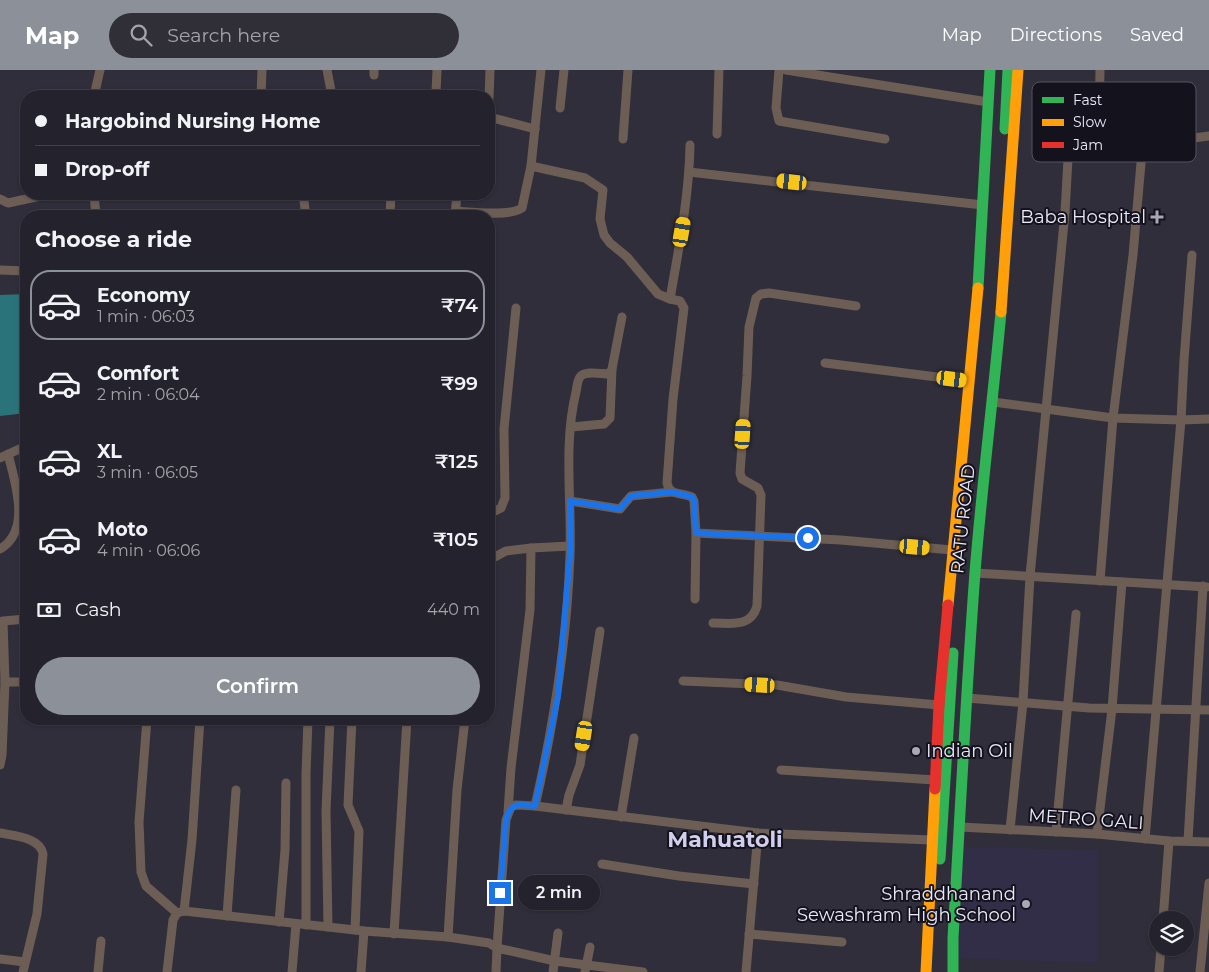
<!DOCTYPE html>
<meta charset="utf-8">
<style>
:root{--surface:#24222c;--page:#302f38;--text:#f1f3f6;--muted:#a3a4a9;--line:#413f48;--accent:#8c9099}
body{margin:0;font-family:Montserrat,sans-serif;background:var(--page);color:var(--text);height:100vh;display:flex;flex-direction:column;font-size:19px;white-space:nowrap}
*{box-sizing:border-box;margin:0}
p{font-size:16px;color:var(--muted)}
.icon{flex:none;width:28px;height:28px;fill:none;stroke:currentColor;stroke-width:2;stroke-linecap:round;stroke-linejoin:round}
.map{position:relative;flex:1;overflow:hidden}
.panel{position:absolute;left:20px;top:140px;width:475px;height:515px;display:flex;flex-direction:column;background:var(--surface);border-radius:20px;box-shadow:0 1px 4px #0004,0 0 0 1px var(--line)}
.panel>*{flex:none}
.hud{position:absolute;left:20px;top:20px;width:475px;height:110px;border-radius:20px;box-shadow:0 1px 4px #0004,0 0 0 1px var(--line);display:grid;align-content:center;height:110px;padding:0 15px;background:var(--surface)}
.controls{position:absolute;left:1149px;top:841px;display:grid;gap:10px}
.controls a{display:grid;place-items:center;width:45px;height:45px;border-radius:50%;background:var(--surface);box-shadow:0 1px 4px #0004,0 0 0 1px var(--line);font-size:25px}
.end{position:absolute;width:22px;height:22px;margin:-11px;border:6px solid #1a73e8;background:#fff;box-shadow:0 0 0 2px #fff}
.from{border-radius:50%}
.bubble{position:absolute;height:35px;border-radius:18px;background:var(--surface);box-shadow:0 1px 4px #0004,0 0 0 1px var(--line);font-size:16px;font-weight:600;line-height:35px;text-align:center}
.car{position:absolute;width:15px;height:30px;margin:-15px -8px;border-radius:6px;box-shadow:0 0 4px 1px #0007;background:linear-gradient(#f5c518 24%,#345 0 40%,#f5c518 0 76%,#345 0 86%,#f5c518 0)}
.hud b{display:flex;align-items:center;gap:18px;height:48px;font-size:19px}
.hud b+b{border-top:1px solid var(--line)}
.hud i{width:12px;height:12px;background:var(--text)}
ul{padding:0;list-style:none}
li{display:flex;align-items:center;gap:15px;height:70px;margin:0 10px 8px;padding:0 5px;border:2px solid transparent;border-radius:20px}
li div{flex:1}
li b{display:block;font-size:19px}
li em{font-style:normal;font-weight:600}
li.on{border-color:var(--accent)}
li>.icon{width:45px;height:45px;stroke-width:1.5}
h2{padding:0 15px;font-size:22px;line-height:60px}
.pay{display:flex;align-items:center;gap:12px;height:55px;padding:0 15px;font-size:19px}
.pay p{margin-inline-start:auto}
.cta{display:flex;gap:10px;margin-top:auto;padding:10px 15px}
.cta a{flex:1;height:58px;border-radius:30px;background:var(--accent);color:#fff;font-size:20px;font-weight:600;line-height:58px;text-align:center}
header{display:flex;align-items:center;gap:30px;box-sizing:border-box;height:70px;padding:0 25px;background:var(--accent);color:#fff}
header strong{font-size:24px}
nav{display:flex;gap:28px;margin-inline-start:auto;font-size:18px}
.search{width:350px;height:45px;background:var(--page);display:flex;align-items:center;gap:12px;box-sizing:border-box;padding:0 18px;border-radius:28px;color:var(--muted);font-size:19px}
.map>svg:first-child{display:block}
.built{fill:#322e48}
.water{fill:#2b737a}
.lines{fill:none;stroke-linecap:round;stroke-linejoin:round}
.street{stroke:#6c5e55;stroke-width:9}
.fast{stroke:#30b455;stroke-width:11}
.slow{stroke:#ff9f0a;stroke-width:11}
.jam{stroke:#e5322d;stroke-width:11}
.route{stroke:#1a73e8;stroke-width:6}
.poi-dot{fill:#a9a8b6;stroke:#14131d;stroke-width:2}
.labels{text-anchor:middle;stroke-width:4;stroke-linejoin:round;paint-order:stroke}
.poi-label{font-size:18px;fill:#eae9f8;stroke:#14131d;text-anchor:end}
.street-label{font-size:18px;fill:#eae9f8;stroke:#14131d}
.district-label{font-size:22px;font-weight:bold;fill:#d1cfec;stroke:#14131d}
.key{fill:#14131d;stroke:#54535f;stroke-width:1}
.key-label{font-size:14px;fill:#eae9f8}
</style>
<header>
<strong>Map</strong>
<div class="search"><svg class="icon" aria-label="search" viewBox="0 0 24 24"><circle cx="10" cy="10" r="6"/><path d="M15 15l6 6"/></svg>Search here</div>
<nav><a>Map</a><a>Directions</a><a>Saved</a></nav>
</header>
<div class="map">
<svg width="1209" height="902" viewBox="0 0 1209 902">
<rect width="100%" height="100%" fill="#302e3a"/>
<polygon class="built" points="959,777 1097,780 1097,893 953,888"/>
<polygon class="water" points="26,224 26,343 0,346 0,225"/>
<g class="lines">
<g class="street">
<polyline points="327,0 332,26"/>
<polyline points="779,0 776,38 779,51 885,69"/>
<polyline points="786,0 988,32"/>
<polyline points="1100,0 1099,53 1103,62 1136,64 1140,66 1143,70 1133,185 1113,348 1100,511"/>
<polyline points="374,5 374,0"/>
<polyline points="436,23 437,0"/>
<polyline points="94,26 100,0"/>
<polyline points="261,26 262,0"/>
<polyline points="489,29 490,0"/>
<polyline points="560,38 564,0"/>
<polyline points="489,47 535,59"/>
<polyline points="717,64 719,0"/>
<polyline points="623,69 628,0"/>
<polyline points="1143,70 1186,69 1209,66"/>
<path d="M690,75C689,127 679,177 670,229L680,231L684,238L673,329L667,413C670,427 682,422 692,427L694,431L696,463L841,470L952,480"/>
<polyline points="531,96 585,108 603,120 600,149 604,165 610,173 627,187 658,224 670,229"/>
<polyline points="689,102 983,135"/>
<polyline points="94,124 96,146"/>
<polyline points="303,124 306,146"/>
<polyline points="0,129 8,133 50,124"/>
<path d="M455,141C471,142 510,147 522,138L531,96L541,0"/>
<polyline points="390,146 391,124"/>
<polyline points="455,146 457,124"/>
<polyline points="0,200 26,201"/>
<polyline points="825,293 969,311"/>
<polyline points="993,332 1113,348 1181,350 1209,349"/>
<polyline points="571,357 604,354 610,348 612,299"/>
<polyline points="0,388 26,376"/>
<polyline points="570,431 620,439 631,426 672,422"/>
<polyline points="489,444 501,438 505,428 504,359 516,238"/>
<polyline points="531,478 570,476"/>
<path d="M0,479C32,460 15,413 8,384"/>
<polyline points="489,490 506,481 531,478 530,540 511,698 508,742"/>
<polyline points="975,503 1207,517"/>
<polyline points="695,529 696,463"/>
<path d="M713,553C731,553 751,558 757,536L761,425L758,418L742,409L740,403L747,306L749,257L756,228L761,224L769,223L856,236"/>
<polyline points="683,611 777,615 846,627 939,635"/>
<polyline points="5,612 26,612"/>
<polyline points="967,628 1089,638 1209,640"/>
<polyline points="147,649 139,752 141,802 146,816 177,843"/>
<polyline points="352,649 348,735 359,761 355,860"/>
<polyline points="0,695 2,685 5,612 3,551 26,549"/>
<polyline points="781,700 935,710"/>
<path d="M535,736C554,654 567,570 570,485C572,431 563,375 576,322C577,318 577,311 580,307C585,300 601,304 609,304L612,299L622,247"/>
<polyline points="566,740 569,725 580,695 600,561"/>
<polyline points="621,747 634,668"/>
<polyline points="960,757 1097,764 1169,771 1209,772"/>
<polyline points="1010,760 1023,632 1030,506 1065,142 1068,89 1064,73 1066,32 1069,28 1099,29"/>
<polyline points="1056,762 1076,544"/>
<path d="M0,763C14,766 40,767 43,784L37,844L23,902"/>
<polyline points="1097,764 1112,639 1122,512"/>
<polyline points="1145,769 1181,350 1184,290 1192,185"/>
<polyline points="1188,771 1203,516"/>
<polyline points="602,794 679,806 754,814"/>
<polyline points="184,841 192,770 200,649"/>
<polyline points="227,846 236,720"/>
<polyline points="1163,850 1169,771"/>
<polyline points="279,852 285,780 286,713"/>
<polyline points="306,855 306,704 308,649"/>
<polyline points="328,857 326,741 330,649"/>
<polyline points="394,864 407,649"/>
<polyline points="749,864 842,872"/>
<polyline points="448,867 457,720 465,649"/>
<polyline points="0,889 25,892"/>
<polyline points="98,902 101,871"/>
<polyline points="167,902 173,850 177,843 184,841 364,861 448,867 489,873 497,878 496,902"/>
<polyline points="292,902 296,854"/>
<polyline points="361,902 364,861"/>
<polyline points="553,902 558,863"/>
<polyline points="585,902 590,877"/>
<polyline points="643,902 555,891 497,878 506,750 511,737 516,735 535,736 758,763 931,770"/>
<polyline points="746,902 758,763"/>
<polyline points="1159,902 1161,878"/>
<polyline points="1200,902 1209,813"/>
</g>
<g class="fast">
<polyline points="1005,59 1008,0"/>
<polyline points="978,218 990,0"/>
<polyline points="940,789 953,583"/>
<path d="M953,902V868C960,746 966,624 975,502C982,415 993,329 1001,242"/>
</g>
<g class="slow">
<polyline points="1001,242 1018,0"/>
<polyline points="948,535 978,218"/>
<polyline points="926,902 935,719"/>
</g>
<polyline class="jam" points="935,719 939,635 948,535"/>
</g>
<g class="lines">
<path class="route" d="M500,823L506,750C511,731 519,735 535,736L558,626L570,485V431L620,439L631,426L672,422L692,427L694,431L696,463L808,468"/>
</g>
<g class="poi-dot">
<path d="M1154.5 139.5h5v5h5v5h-5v5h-5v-5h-5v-5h5z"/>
<circle cx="916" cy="681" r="5"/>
<circle cx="1026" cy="834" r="5"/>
</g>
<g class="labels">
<g class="poi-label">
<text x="1146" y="153">Baba Hospital</text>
<text x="926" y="687" text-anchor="start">Indian Oil</text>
<text x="1016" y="830">Shraddhanand<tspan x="1016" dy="21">Sewashram High School</tspan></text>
</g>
<g class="street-label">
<text transform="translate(963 449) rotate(-84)" y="6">RATU ROAD</text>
<text transform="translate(1086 749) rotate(4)" y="6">METRO GALI</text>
</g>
<g class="district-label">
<text x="725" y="777">Mahuatoli</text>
</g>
</g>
<rect x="1032" y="12" width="164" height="80" rx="8" class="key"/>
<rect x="1042" y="27" width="22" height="6" fill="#30b455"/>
<rect x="1042" y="49" width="22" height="7" fill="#ff9f0a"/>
<rect x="1042" y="72" width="22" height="6" fill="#e5322d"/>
<g class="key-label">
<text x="1073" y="35">Fast</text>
<text x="1073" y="57">Slow</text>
<text x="1073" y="80">Jam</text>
</g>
</svg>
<div class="controls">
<a><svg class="icon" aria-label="layers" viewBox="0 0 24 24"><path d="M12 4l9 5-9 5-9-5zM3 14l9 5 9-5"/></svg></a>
</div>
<i class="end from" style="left:808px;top:468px"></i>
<i class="end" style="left:500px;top:823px"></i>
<div class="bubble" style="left:518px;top:805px;width:82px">2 min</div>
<i class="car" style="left:792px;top:112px;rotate:276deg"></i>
<i class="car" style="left:682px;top:162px;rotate:10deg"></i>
<i class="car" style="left:952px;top:309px;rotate:97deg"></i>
<i class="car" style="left:743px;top:364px;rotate:4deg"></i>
<i class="car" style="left:915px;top:477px;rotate:95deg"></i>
<i class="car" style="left:760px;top:615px;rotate:273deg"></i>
<i class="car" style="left:584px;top:666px;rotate:189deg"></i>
<div class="hud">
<b><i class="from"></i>Hargobind Nursing Home</b>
<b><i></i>Drop-off</b>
</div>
<section class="panel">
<h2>Choose a ride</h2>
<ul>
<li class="on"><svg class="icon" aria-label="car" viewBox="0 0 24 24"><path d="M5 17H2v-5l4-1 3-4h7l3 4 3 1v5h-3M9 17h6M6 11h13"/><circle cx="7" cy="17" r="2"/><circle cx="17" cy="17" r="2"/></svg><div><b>Economy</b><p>1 min · 06:03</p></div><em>₹74</em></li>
<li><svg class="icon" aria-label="car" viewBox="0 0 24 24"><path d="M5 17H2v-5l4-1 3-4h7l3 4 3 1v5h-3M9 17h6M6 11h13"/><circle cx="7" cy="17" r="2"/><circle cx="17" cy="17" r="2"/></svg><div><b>Comfort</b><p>2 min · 06:04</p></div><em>₹99</em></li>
<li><svg class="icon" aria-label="car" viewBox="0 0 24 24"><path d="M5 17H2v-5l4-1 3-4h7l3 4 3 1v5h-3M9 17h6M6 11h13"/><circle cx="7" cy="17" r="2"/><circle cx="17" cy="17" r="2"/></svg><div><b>XL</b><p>3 min · 06:05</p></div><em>₹125</em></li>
<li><svg class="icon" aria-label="car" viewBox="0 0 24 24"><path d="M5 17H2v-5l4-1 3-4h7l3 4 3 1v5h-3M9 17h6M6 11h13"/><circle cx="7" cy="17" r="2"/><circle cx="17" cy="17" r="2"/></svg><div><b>Moto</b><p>4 min · 06:06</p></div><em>₹105</em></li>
</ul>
<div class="pay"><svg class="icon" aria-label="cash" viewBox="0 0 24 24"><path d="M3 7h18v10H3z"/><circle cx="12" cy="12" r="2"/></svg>Cash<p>440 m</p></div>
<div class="cta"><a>Confirm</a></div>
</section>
</div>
